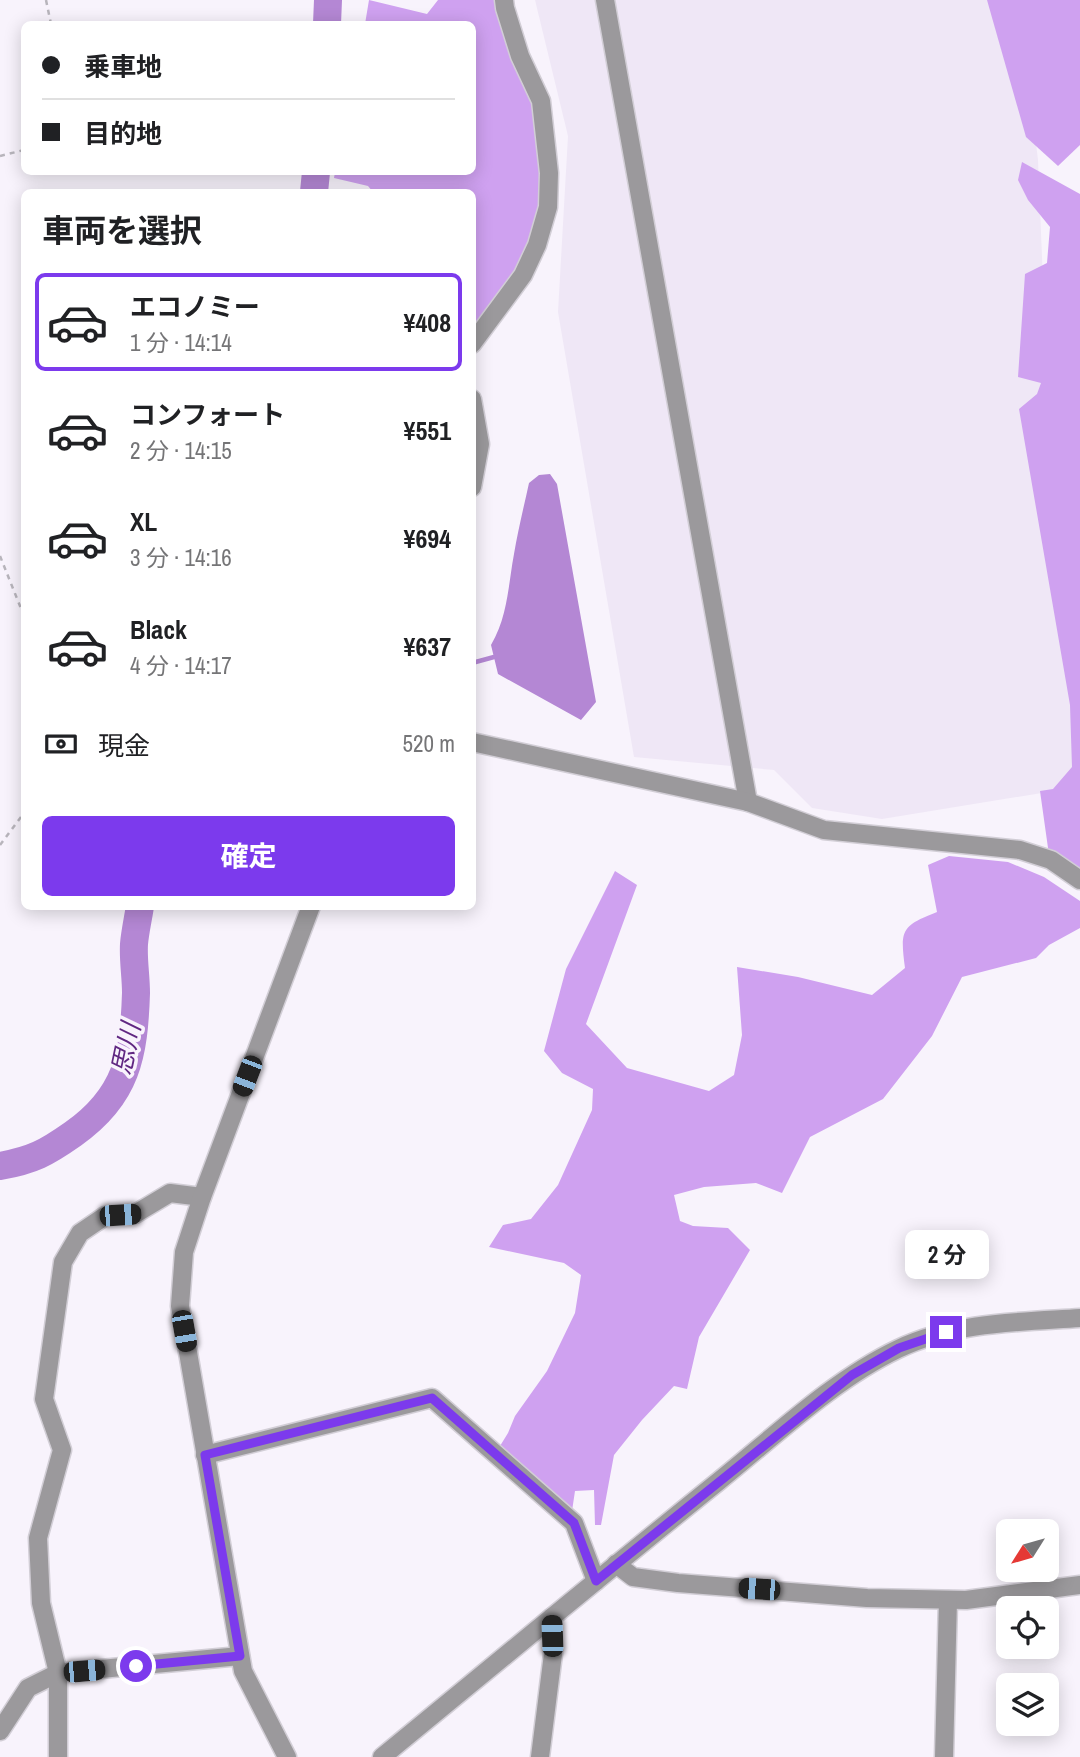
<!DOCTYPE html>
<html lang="ja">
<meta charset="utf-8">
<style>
:root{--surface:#fff;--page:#f2f2f2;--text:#202124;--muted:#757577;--line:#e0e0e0;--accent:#7c3aed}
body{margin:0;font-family:"Archivo Narrow","Noto Sans JP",sans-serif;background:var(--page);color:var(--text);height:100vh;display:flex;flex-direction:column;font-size:26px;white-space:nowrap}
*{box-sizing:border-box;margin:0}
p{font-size:23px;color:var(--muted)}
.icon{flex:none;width:38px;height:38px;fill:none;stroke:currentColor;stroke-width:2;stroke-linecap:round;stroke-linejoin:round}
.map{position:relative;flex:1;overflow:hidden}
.panel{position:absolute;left:21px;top:189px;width:455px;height:721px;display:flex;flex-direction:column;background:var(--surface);border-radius:10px;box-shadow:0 4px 18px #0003}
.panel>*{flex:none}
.guide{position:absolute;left:21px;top:21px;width:455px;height:154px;border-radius:10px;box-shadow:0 4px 18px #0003;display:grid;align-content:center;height:154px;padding:0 21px;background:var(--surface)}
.needle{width:46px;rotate:233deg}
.tools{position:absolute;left:996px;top:1519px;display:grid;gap:14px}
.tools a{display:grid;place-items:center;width:63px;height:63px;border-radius:10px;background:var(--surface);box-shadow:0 4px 18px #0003;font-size:35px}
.end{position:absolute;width:32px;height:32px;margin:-16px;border:9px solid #7c3aed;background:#fff;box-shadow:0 0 0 4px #fff}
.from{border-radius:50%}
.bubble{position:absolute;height:49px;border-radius:10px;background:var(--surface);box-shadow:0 4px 18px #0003;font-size:23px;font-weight:700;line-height:49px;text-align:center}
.car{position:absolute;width:21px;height:42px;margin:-21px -10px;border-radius:9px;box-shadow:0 0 5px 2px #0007;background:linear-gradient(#222 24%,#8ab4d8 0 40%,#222 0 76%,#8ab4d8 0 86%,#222 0)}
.guide b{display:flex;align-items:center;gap:24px;height:66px;font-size:26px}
.guide b+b{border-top:2px solid var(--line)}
.guide i{width:18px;height:18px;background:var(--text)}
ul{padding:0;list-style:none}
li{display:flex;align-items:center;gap:21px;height:98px;margin:0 14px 10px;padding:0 7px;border:4px solid transparent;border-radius:10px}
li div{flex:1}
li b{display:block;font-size:26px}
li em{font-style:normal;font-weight:700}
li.selected{border-color:var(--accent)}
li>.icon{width:63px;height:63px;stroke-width:1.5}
h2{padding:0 21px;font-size:32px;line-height:84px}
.pay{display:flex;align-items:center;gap:18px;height:77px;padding:0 21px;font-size:26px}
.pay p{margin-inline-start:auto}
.primary-button{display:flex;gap:14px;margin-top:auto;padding:14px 21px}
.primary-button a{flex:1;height:80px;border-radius:10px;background:var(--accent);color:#fff;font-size:28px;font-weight:700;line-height:80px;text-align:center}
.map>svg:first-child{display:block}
.built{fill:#efe7f6}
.forest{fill:#cfa1f0}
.water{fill:#b487d4}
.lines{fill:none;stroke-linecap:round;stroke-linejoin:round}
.stream{stroke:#b487d4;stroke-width:4.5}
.river{stroke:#b487d4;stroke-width:28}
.minor-casing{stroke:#d2ced6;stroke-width:21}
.path{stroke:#b8b5bc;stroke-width:2.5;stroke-dasharray:5 5;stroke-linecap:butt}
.minor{stroke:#9b999c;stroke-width:18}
.route{stroke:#7c3aed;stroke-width:9}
.labels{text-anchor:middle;stroke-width:7;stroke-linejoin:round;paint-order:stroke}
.water-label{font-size:26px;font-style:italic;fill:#602782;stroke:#f8f3fc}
</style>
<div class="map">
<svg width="1080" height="1757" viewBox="0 0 1080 1757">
<rect width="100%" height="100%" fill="#f8f3fc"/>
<polygon class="built" points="535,0 1019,0 1038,160 1046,354 1080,764 1054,791 882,819 812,808 774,770 634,757 558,312 568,136"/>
<g class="forest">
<polygon points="369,0 427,14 438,0 502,0 536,107 544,197 526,254 479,321 473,324 472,192 373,192 368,186 334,178 335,172 472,172 472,24 365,24"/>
<polygon points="987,0 1080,0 1080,145 1058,166 1026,137"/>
<polygon points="1022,162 1080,194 1080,872 1049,855 1040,791 1053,789 1072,767 1070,705 1019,409 1037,394 1041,383 1018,377 1025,274 1047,263 1050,227 1028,200 1018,180"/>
<path d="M949,856L1008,862L1044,877L1080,901V928L1049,945L1036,958L962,977L932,1036L883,1099L810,1137L782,1193L756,1183L704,1187L674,1195L680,1221L693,1226L728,1228L750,1250L699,1337L687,1389L674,1386L642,1420L614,1455L601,1525H595L594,1490L575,1491L572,1511L500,1446L508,1433L515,1416L547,1371L575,1313L581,1275L564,1263L489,1247L503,1225L531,1219L558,1185L592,1110L593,1089L562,1073L544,1051L566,969L615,871L637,885L586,1024L627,1068L709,1091L734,1075L742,1035L737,967L798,977L872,995L905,968C900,930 901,926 937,912L928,865Z"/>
</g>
<path class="water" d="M550,474L557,484L596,702L581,720L498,674L491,645C508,616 508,586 514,554C518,530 524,506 529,483L539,475Z"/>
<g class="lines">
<polyline class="stream" points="472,663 494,657"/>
<g class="river">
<polyline points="327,24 328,0"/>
<polyline points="314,192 316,172"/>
<path d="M0,1166C33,1160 46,1153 73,1134C127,1096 134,1055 136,993C136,976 133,960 134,944C135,932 138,919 140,906"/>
</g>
<g class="minor-casing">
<g id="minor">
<polyline points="605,0 748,802"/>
<polyline points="472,344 523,275 537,245 548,207 549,173 541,101 520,56 505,8 504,0"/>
<polyline points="472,399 480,444 472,487"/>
<polyline points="472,742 748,802 824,830 1020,850 1051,860 1080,880"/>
<polyline points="205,1455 432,1398 574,1523 596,1581"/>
<polyline points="616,1564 633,1577 678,1583 867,1598 966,1600 1080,1585"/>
<polyline points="0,1731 28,1688 58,1673 240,1656"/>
<polyline points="58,1757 58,1673 41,1603 38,1538 62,1450 44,1399 63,1262 80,1233 105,1216 135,1214 170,1193 202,1197"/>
<polyline points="287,1757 243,1671 180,1306 184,1252 202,1197 311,906"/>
<path d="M382,1757C494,1665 606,1572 719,1481C775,1436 833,1380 898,1349C954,1322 1020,1322 1080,1318"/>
<polyline points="540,1757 553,1654 552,1617"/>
<polyline points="944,1757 948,1600"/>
</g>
</g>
<g class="path">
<polyline points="46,0 51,24"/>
<polyline points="0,156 24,150"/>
<polyline points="0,556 24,616"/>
<polyline points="0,845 24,813"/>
</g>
<use href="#minor" class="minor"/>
</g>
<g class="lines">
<polyline class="route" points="136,1666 240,1656 205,1455 432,1398 574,1523 596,1581 852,1375 899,1348 946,1332"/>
</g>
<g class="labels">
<g class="water-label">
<text transform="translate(126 1049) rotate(-78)" y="9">思川</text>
</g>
</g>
</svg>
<div class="tools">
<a><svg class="needle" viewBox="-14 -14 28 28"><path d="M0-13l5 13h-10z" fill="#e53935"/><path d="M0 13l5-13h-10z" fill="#757577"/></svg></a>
<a><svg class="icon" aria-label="locate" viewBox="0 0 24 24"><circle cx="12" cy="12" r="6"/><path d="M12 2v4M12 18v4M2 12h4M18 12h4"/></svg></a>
<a><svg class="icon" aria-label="layers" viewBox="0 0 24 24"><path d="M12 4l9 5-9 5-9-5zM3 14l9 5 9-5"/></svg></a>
</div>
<i class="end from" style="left:136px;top:1666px"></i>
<i class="end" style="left:946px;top:1332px"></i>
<div class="bubble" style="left:905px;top:1230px;width:84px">2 分</div>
<i class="car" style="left:247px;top:1076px;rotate:201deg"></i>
<i class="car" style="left:120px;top:1215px;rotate:86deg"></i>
<i class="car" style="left:184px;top:1331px;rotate:170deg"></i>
<i class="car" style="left:759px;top:1589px;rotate:274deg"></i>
<i class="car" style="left:552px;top:1636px;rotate:358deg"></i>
<i class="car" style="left:84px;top:1671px;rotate:85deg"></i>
<div class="guide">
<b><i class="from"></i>乗車地</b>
<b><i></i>目的地</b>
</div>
<section class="panel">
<h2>車両を選択</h2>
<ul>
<li class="selected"><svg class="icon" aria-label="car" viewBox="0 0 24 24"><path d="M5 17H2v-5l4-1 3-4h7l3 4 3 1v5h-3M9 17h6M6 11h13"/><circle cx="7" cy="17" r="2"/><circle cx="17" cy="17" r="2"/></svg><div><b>エコノミー</b><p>1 分 · 14:14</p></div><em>¥408</em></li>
<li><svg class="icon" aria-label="car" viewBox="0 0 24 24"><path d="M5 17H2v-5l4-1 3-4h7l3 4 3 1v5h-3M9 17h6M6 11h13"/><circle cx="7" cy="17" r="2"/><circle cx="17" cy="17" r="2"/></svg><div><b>コンフォート</b><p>2 分 · 14:15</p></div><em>¥551</em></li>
<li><svg class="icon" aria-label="car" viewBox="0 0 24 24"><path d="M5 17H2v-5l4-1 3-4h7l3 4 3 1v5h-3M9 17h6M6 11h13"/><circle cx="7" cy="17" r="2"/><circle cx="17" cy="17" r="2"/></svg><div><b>XL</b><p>3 分 · 14:16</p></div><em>¥694</em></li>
<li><svg class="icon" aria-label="car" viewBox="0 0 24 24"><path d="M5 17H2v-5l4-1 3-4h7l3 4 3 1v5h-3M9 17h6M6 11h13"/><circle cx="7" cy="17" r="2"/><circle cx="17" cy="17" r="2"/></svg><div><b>Black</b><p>4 分 · 14:17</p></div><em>¥637</em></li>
</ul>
<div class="pay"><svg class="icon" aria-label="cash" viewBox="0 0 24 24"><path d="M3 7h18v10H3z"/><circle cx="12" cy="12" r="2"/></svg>現金<p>520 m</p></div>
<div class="primary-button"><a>確定</a></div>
</section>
</div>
